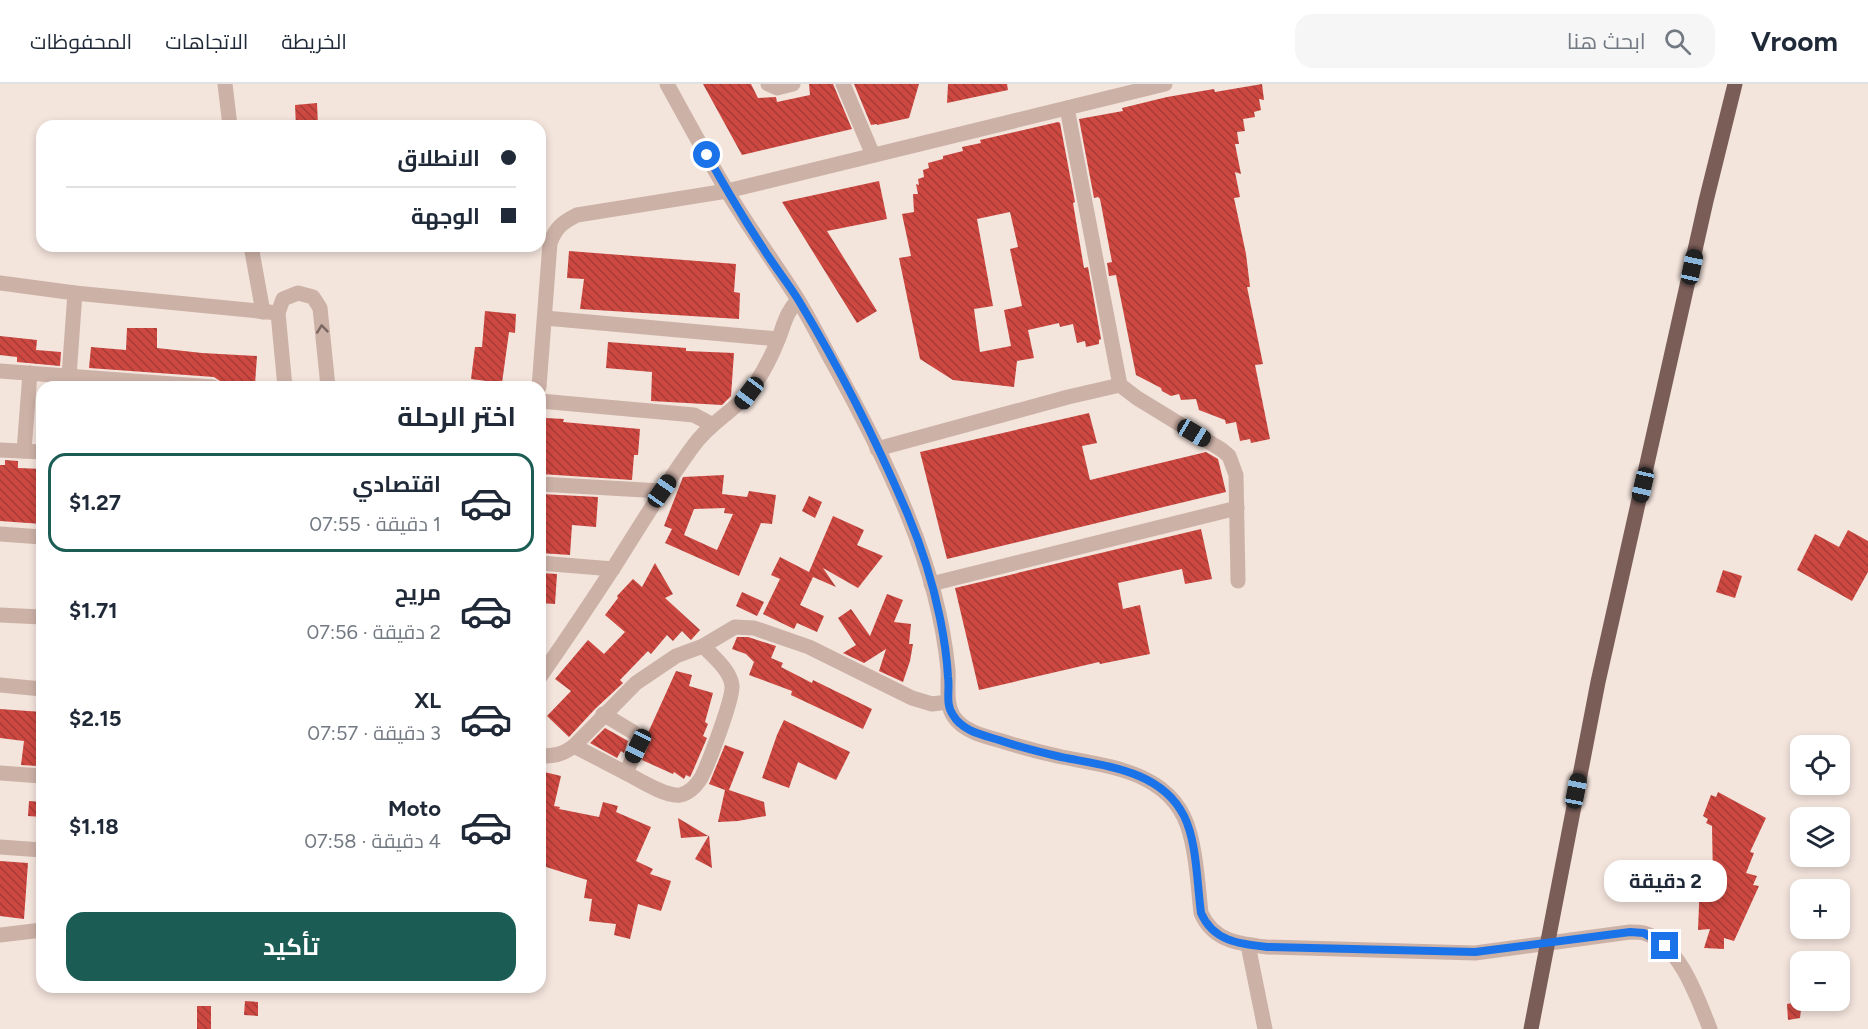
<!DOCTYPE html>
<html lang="ar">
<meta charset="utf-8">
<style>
:root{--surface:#fff;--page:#f6f6f7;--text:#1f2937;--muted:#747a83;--line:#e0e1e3;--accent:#1b5d54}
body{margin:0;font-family:Figtree,Cairo,sans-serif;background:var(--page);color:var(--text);direction:rtl;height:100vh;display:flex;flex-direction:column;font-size:22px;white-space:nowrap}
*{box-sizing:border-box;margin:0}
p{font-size:20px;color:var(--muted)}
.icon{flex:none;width:33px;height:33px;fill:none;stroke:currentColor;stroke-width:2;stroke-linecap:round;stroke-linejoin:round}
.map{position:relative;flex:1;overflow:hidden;direction:ltr}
.side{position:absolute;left:36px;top:297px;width:510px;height:612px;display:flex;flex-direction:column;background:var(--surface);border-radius:18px;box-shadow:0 3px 9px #0003;direction:rtl}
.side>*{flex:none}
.banner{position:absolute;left:36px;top:36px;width:510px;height:132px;border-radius:18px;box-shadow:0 3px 9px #0003;direction:rtl;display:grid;align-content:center;height:132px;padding:0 30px;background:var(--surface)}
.controls{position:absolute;left:1790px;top:651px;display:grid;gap:12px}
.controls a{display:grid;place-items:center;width:60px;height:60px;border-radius:12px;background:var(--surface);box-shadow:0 3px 9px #0003;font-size:30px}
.end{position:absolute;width:27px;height:27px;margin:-14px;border:8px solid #1a73e8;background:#fff;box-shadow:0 0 0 3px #fff}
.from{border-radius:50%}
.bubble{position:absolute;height:42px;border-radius:18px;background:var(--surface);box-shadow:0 3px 9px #0003;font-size:20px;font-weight:700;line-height:42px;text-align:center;direction:rtl}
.car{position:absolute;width:18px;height:36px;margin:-18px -9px;border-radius:8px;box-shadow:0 0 4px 2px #0007;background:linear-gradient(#222 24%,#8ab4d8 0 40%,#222 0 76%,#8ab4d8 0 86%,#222 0)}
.banner b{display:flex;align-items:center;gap:21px;height:57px;font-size:22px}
.banner b+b{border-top:2px solid var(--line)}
.banner i{width:15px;height:15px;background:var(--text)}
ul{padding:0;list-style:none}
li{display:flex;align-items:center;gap:18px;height:99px;margin:0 12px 9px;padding:0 18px;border:3px solid transparent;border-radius:18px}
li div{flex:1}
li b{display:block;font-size:22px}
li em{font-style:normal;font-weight:700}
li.selected{border-color:var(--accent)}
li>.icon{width:54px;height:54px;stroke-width:1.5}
h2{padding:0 30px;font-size:27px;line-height:72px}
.action{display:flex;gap:12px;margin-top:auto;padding:12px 30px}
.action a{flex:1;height:69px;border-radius:18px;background:var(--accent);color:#fff;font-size:24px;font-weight:700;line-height:69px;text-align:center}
header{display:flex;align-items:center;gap:36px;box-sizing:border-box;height:84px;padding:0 30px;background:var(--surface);border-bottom:2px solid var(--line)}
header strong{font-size:28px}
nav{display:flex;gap:33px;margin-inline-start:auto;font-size:21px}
.search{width:420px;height:54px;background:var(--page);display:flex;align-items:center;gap:15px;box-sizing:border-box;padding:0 21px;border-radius:18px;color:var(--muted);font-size:22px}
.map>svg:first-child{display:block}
.building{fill:url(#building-back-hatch);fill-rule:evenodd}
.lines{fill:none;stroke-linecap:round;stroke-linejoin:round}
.minor{stroke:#ccb1a7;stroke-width:15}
.primary{stroke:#7b5d58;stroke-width:15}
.oneway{stroke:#7b6761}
.route{stroke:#1a73e8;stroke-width:8}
</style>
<header>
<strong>Vroom</strong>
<div class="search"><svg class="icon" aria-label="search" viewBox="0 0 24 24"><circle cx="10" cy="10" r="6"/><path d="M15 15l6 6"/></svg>ابحث هنا</div>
<nav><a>الخريطة</a><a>الاتجاهات</a><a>المحفوظات</a></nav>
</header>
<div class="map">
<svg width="1868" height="945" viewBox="0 0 1868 945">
<defs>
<pattern id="building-back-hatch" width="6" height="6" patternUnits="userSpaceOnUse" patternTransform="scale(1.5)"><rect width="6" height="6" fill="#cc4841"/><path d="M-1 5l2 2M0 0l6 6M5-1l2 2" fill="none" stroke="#a73c36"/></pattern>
</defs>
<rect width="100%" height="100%" fill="#f3e4dc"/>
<g class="building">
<polygon points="703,0 751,0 758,14 776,13 777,18 810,11 809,0 833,0 852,45 742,71"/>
<polygon points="854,0 919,0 909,34 877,41 877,40 871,41"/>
<polygon points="948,0 1007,0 1008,6 947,19"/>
<polygon points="1262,0 1264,16 1259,15 1261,26 1254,28 1255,33 1243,35 1245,47 1237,48 1239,60 1235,60 1241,90 1235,88 1240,113 1234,114 1246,170 1250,203 1247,203 1263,280 1255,281 1270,355 1251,359 1250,355 1240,357 1236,338 1226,340 1225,336 1199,326 1196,315 1181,316 1179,310 1171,312 1162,307 1161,304 1136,291 1116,191 1109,192 1107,179 1112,178 1100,115 1098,113 1094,114 1079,35 1123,27 1122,24 1167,13 1214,5 1215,8"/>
<polygon points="317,19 318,42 296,42 295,21"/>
<path d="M1058,38L1060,39L1075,118L1073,119L1084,184L1088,183L1101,255L1099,256V260L1086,263L1085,257L1077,259L1073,240L1060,243L1059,239L1028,246L1034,274L1017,277L1014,303L953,296L920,275L899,174L911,172L902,130L914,128L913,110H918L916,100L919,101L918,95L924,93L923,86L929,84L928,79L943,75V72L963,67L962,63L981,59L980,56ZM1010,128L1018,163L1010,165L1022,222L1004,226L1011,262L980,268L974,225L993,222L977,135Z"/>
<polygon points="879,97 887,135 827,147 877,227 857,239 782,118"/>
<polygon points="569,167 736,180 734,208 740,209 739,235 580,225 584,195 567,194"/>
<polygon points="485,227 516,230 515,249 509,248 502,299 471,295 475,263 482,263"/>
<polygon points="127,244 157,244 157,264 202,269 257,272 255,300 220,297 214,293 89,284 91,263 126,266"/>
<polygon points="0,252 37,256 36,266 61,268 60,282 17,278 17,273 0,271"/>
<polygon points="608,258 686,264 686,267 734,269 731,312 722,321 651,317 652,288 606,284"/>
<polygon points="1089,329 1097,359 1082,362 1090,396 1206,368 1218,375 1226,408 947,475 920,368"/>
<polygon points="546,334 564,335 563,338 640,345 638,371 634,371 632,396 541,390"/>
<polygon points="5,376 18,377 18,384 42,385 42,440 0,437 0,381 5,381"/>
<path d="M724,391L722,410L747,413L749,407L776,411L772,440L761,439L739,492L665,459L672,445L664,442L683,393ZM725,424L724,429L733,430L717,466L684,451L694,425Z"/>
<polygon points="540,410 598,413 596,443 572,441 570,471 540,469"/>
<polygon points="809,412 822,418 815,434 802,427"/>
<polygon points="833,432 864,446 857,461 883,472 858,504 823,484 836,503 813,493 800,521 824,532 817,548 797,539 794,545 763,530 780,495 771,491 780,473 809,488"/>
<polygon points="1201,445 1212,495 1185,500 1182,485 1118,499 1123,525 1140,521 1150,570 1100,580 1099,578 979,606 955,504"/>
<polygon points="1848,446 1868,457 1868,488 1852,517 1797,486 1815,450 1839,463"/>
<polygon points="655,479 673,510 665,514 700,546 691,556 682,547 673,557 667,551 651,570 648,567 620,596 623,599 595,625 569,653 547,632 571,607 555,595 588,556 604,570 625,548 605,531 618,514 617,512 633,495 642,503"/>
<polygon points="1723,486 1742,492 1735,514 1716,508"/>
<polygon points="541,489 557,490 555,520 540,519"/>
<polygon points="742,508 764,518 757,532 736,522"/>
<polygon points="887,510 903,516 894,538 911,540 909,560 913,560 910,577 903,598 879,587 886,565 864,579 843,569 856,561 838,534 851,525 870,552"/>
<polygon points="737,553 748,553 776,562 771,574 783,579 781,583 812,599 813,596 872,625 863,645 791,611 792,607 749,591 754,578 746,570 732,565"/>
<polygon points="676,587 692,591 689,602 713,609 705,638 708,640 703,652 707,654 692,689 690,693 686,691 684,695 674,688 673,690 642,676 648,662 647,651"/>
<polygon points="0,625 42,628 38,682 21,681 24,657 0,654"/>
<polygon points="784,636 850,668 836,696 798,678 789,704 762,694 777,651"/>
<polygon points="605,644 628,657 624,669 621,667 617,674 590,659"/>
<polygon points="725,661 744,668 729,706 764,718 766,732 738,737 718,738 725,706 709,700"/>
<polygon points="540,687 561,692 554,722 560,723 559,725 599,733 603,718 618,722 616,728 651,743 636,777 653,785 650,790 671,797 661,827 638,820 630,855 614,851 616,840 589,837 592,815 584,814 587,796 540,781"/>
<polygon points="1718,708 1766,734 1750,768 1754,769 1746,789 1757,792 1753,801 1759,802 1734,857 1724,854 1724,865 1704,864 1710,845 1698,846 1700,796 1713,797 1712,742 1706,739 1708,735 1703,732 1711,711 1716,713"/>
<polygon points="29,717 42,718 42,733 28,732"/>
<polygon points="678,734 708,752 681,754"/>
<polygon points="709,751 712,784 695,775"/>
<polygon points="0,777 28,779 24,835 0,832"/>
<polygon points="245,917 258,918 258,932 244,931"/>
<polygon points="1802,917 1800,934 1788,936 1787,920"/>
<rect x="197" y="922" width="14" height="23"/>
</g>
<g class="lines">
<g class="minor">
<polyline points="225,0 230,42"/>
<path d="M667,0C687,36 706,72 727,107C749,144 774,178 797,214C808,232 818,251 828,270C857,322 886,377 908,432C928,481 943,534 948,586C949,601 945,620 954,633C965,649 988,653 1005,658C1024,664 1043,669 1062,673C1113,683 1175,689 1190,750C1197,775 1198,803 1201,829C1213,857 1239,860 1267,863L1475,869L1630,848C1635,848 1640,848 1644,849C1679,859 1698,915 1710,945"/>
<polyline points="768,0 777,4 793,0"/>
<polyline points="843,0 873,71"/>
<polyline points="1067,24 1120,301"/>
<polyline points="251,162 263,228"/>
<polyline points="0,199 75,209 278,229"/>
<polyline points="545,234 778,255"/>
<polyline points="0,287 213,303"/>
<polyline points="69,292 75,209"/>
<polyline points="285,303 278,229 283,215 298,209 313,213 320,224 328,303"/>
<path d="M539,303L550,159C556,143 563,138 577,131L727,107L1165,0"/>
<polyline points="540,317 694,331 711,340"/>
<polyline points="877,365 1068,313 1120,301 1137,314 1222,366 1229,372 1236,391 1238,497"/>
<polyline points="0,366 42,368"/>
<polyline points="24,367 30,289"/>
<polyline points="540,400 661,407"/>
<polyline points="0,450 42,453"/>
<polyline points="540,479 613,485"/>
<polyline points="931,500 1237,424"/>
<polyline points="0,531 42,533"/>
<path d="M540,593C565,557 590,520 614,483C640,442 665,400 694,361C712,336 737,327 755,300C764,287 772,271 778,256C784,241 786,228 798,216"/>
<polyline points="0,601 42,605"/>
<polyline points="574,662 626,689 638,662 638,653 633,648 603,630"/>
<path d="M540,672C554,672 562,671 574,662L636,599L676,572L703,562L735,543L754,544L809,563L912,614L932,620L948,618"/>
<polyline points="0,689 42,692"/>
<path d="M626,689C639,696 666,713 680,711C690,709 696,702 701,694C708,681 733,615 732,602C731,587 713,572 703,562"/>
<polyline points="0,763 42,766"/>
<polyline points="0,851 42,846"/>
<polyline points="1248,861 1265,945"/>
</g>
<polyline class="primary" points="1531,945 1598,598 1706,117 1735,0"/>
</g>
<defs><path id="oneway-chevron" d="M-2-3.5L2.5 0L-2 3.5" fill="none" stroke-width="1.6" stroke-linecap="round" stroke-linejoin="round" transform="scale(1.5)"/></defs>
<use class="oneway" href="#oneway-chevron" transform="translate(322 245) rotate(-96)"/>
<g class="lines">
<path class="route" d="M707,71C725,103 743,134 763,164C774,182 788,199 799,217C840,285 877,358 908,431C922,464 933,500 940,534C944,554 947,573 948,593C950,606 945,620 953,631C962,647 983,651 999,656C1019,663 1040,668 1061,673C1105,682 1161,686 1184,732C1197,758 1197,800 1201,829C1213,857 1239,860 1267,863L1475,868L1630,848L1644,849L1665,862"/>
</g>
</svg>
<div class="controls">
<a><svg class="icon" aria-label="locate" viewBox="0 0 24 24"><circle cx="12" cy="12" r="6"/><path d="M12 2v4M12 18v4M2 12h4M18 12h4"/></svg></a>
<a><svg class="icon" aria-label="layers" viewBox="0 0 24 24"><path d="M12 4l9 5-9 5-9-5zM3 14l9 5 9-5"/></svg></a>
<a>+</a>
<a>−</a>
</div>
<i class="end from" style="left:707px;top:71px"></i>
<i class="end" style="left:1665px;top:862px"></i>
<div class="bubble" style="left:1604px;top:776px;width:123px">2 دقيقة</div>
<i class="car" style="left:1692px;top:183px;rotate:12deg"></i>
<i class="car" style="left:749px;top:309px;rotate:217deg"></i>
<i class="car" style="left:1194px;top:349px;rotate:121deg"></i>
<i class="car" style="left:1643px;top:401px;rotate:193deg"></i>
<i class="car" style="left:662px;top:407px;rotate:35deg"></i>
<i class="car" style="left:638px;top:662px;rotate:206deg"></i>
<i class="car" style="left:1576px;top:707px;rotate:11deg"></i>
<div class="banner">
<b><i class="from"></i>الانطلاق</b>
<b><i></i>الوجهة</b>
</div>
<section class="side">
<h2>اختر الرحلة</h2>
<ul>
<li class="selected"><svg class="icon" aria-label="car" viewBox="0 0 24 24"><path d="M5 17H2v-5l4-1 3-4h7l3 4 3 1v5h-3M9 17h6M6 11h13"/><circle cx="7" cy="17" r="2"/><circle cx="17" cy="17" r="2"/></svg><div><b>اقتصادي</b><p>1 دقيقة · 07:55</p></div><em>$1.27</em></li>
<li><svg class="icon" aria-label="car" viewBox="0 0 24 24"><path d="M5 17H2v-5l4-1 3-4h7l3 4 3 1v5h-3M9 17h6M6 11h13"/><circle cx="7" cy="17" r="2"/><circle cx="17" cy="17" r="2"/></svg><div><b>مريح</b><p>2 دقيقة · 07:56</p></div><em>$1.71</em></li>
<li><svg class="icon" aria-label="car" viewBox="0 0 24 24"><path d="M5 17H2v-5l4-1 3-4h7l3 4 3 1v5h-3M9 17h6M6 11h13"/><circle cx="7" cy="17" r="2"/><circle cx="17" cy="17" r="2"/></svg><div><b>XL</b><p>3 دقيقة · 07:57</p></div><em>$2.15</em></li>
<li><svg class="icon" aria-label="car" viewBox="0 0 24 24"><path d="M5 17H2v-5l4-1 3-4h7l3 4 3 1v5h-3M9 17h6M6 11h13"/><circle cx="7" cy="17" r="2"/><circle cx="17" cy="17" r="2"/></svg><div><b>Moto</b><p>4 دقيقة · 07:58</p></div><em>$1.18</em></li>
</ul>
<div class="action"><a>تأكيد</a></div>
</section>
</div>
